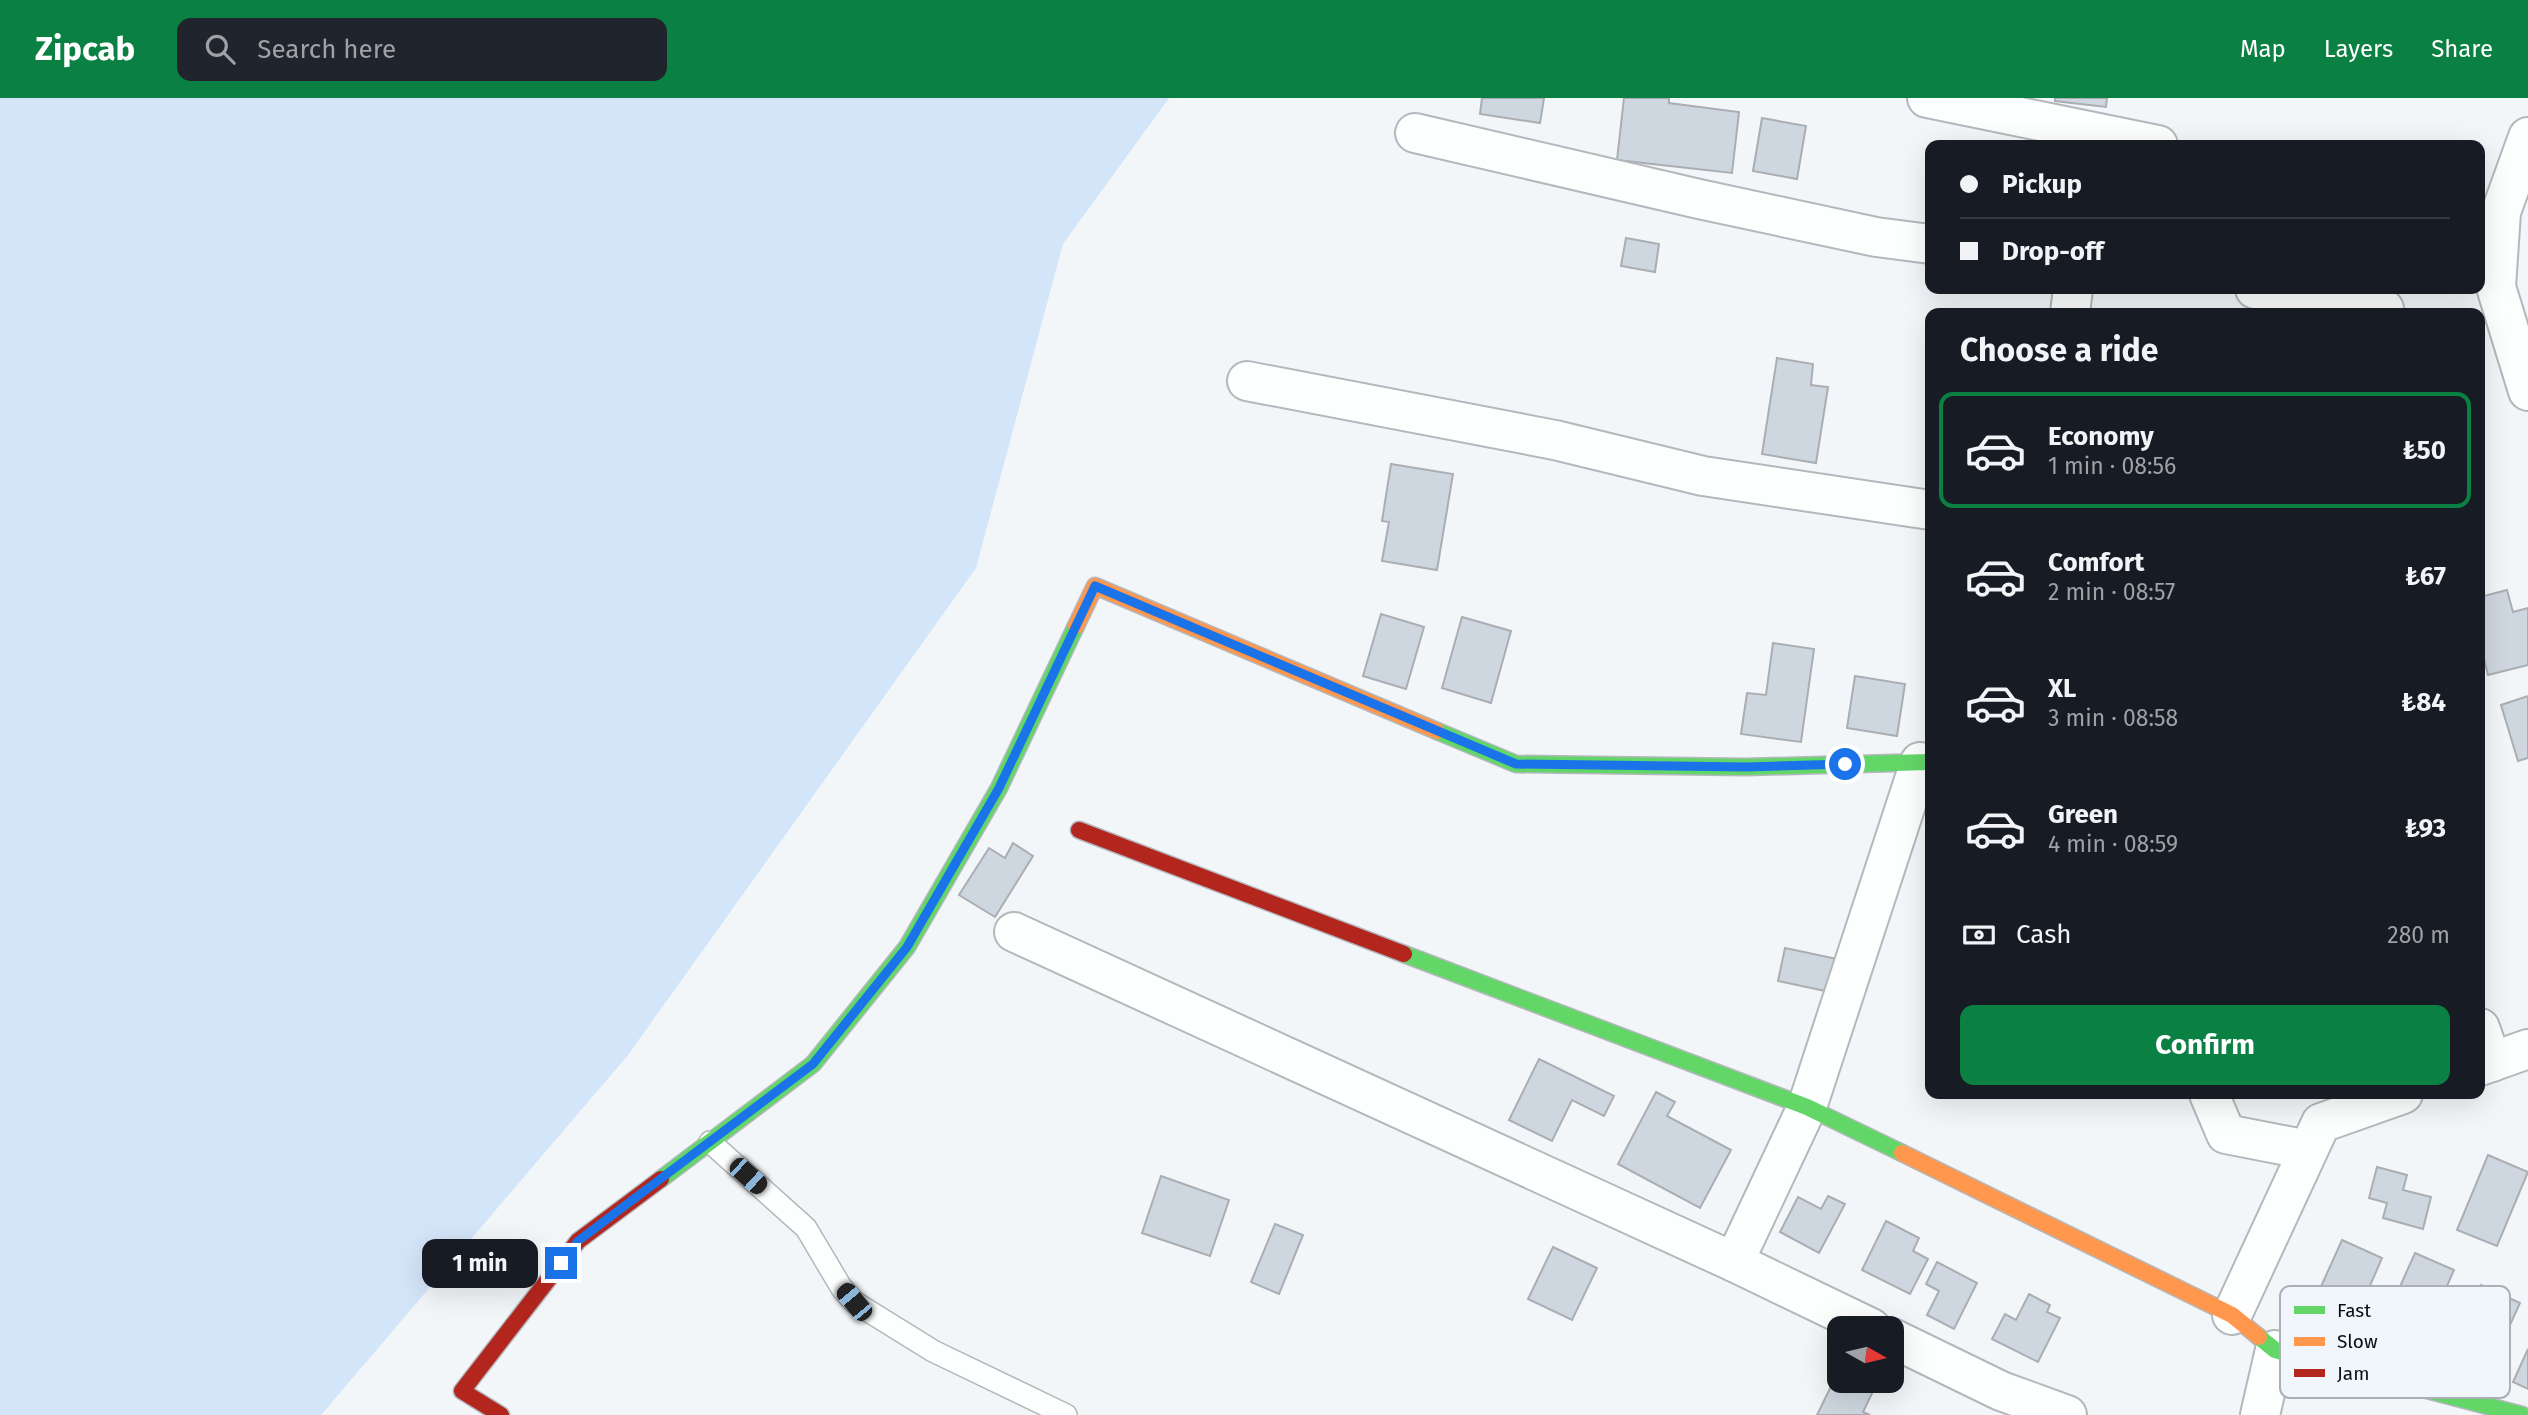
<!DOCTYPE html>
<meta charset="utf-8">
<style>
:root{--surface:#171b24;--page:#20242c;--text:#f1f3f6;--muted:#9ea1a6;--line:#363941;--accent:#0b8043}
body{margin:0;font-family:"Fira Sans",sans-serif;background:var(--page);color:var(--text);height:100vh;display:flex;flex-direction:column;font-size:26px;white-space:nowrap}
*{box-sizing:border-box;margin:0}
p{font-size:23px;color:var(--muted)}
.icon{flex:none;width:38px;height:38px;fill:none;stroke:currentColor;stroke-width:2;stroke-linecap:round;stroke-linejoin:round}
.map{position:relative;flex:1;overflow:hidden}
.sheet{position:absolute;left:1925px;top:210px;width:560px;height:791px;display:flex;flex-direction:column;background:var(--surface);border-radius:14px;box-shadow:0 7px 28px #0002}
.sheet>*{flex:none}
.hud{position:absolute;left:1925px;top:42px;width:560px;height:154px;border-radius:14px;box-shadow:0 7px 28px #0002;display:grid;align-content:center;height:154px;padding:0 35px;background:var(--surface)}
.needle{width:46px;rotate:98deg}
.buttons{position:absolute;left:1827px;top:1218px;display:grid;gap:14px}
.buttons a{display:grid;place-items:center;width:77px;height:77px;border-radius:14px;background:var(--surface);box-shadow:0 7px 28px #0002;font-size:35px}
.end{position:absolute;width:32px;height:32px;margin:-16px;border:9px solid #1a73e8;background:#fff;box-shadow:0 0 0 4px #fff}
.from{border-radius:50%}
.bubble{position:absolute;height:49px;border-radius:14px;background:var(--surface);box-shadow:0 7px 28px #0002;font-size:23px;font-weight:700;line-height:49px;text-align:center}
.car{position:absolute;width:21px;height:42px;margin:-21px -10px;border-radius:9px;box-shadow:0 0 5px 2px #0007;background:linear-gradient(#222 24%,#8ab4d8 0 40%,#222 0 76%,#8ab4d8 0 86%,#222 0)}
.hud b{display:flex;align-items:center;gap:24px;height:66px;font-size:26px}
.hud b+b{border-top:2px solid var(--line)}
.hud i{width:18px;height:18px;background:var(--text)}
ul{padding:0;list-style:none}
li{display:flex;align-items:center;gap:21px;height:116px;margin:0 14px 10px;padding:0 21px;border:4px solid transparent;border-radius:14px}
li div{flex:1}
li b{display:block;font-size:26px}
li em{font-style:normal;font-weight:700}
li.active{border-color:var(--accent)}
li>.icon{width:63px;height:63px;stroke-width:1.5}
h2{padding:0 35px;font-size:32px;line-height:84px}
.pay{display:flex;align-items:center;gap:18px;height:77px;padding:0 35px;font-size:26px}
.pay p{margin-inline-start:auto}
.action{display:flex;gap:14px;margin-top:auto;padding:14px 35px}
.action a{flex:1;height:80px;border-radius:14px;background:var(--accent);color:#fff;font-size:28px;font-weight:700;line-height:80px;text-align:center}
header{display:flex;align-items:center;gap:42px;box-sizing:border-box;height:98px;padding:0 35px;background:var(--accent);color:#fff}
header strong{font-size:33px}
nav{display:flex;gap:38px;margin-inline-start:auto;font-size:24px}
.search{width:490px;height:63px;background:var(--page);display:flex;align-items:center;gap:18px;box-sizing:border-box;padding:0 24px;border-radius:14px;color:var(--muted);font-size:26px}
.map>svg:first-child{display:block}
.water{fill:#d3e5f8}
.building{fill:#ced7e0;stroke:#aaaeb2;stroke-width:2}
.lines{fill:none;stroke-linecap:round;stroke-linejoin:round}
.lane-casing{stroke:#b4b8bc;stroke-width:24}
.street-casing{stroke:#b4b8bc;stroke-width:42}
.fast-casing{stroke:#b4b8bc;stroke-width:19}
.slow-casing{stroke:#b4b8bc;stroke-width:19}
.jam-casing{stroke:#b4b8bc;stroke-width:19}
.lane{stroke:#fdfefe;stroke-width:21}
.street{stroke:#fdfefe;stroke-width:38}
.fast{stroke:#63d668;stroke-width:16}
.slow{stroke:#ff974d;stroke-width:16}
.jam{stroke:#b3261e;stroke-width:16}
.route{stroke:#1a73e8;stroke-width:9}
.key{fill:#f0f6fc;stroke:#abb0b6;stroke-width:2}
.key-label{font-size:19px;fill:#0a0e13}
</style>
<header>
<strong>Zipcab</strong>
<div class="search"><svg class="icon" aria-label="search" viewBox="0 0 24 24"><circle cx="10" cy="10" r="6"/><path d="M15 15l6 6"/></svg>Search here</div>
<nav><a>Map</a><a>Layers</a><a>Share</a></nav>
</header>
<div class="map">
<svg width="2528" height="1317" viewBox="0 0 2528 1317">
<rect width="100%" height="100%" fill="#f3f6f9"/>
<polygon class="water" points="0,0 1169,0 1063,146 976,470 628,957 321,1317 0,1317"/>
<g class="building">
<polygon points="1482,0 1544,0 1540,25 1480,16"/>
<polygon points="1624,0 1669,0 1669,5 1739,14 1732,75 1617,62"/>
<polygon points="2055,0 2107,0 2106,9 2055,3"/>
<polygon points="1762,20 1806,28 1797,81 1753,73"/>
<polygon points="1626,140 1659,146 1655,174 1621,168"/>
<polygon points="1777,260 1813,266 1811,287 1828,289 1816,365 1762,356"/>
<polygon points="1391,366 1453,376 1437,472 1382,463 1389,424 1382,423"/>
<polygon points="2507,492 2513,514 2528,510 2528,567 2488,577 2480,545 2480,499"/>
<polygon points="1381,516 1424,529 1406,591 1363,578"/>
<polygon points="1462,519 1511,533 1491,605 1442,590"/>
<polygon points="1773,545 1814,551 1801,644 1741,636 1747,595 1766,597"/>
<polygon points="1855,578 1905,586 1897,638 1847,630"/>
<polygon points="2528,598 2528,660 2518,663 2501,607"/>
<polygon points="1013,745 1033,758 995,819 959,797 989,750 1005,760"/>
<polygon points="1785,850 1837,861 1830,894 1778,883"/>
<polygon points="1539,961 1614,998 1604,1018 1572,1002 1552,1043 1509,1022"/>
<polygon points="1656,994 1675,1004 1667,1018 1731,1052 1700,1110 1618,1066"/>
<polygon points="2488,1057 2528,1074 2497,1148 2457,1132"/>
<polygon points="2377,1069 2407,1077 2403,1092 2431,1099 2423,1131 2383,1120 2387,1105 2369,1100"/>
<polygon points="1161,1078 1229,1102 1210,1158 1142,1135"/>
<polygon points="1828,1098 1845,1106 1819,1155 1780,1134 1798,1099 1821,1111"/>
<polygon points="1886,1123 1919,1140 1913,1153 1928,1161 1910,1196 1862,1172"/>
<polygon points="1275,1126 1303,1137 1279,1196 1251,1184"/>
<polygon points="2342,1142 2382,1160 2346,1243 2305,1224"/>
<polygon points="1553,1149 1597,1170 1572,1222 1528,1201"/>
<polygon points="2415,1155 2454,1172 2415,1260 2376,1242"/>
<polygon points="1937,1164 1977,1185 1954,1231 1927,1217 1939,1193 1926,1186"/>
<polygon points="2481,1187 2520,1205 2485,1282 2447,1265"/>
<polygon points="2029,1196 2050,1207 2047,1214 2060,1220 2038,1264 1992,1241 2005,1216 2016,1222"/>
<polygon points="2528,1251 2528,1291 2513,1284"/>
<polygon points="1839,1272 1839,1283 1868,1283 1876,1287 1863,1314 1870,1317 1817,1317"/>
</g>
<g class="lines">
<g class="lane-casing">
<polyline id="lane" points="710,1044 806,1130 841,1189 854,1204 933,1253 1066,1317"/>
</g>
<g class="street-casing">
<g id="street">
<polyline points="1927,0 2158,47"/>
<polyline points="1415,35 1699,101 1876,139 1930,146"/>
<polyline points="2528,39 2501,114 2496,189 2528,293"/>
<polyline points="2255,191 2384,211 2383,215"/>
<polyline points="2070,215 2073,191"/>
<polyline points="1247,283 1555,342 1703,378 1930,412"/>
<polyline points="1014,834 1734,1164 1871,1230"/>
<polyline points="2480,930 2492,964"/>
<polyline points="2480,968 2528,951"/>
<polyline points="2209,996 2226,1036 2308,1052"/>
<polyline points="1734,1164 1807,1009 1920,664"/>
<polyline points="2232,1217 2321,1025 2403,996"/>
<polyline points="1892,1240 2001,1293 2067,1317"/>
<polyline points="2260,1317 2275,1252"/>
</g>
</g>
<g class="fast-casing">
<g id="fast">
<polyline points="1437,633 1516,666 1746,669 1930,664"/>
<polyline points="1404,856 1807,1009 1902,1055"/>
<polyline points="661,1081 813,966 907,849 999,690 1076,528"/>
<polyline points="2259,1239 2275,1252 2522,1317"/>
</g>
</g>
<g class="slow-casing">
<g id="slow">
<polyline points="1076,528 1095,488 1437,633"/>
<polyline points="1902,1055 2232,1217 2259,1239"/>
</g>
</g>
<g class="jam-casing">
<g id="jam">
<polyline points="1079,732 1404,856"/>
<polyline points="501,1317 462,1293 578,1143 661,1081"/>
</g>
</g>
<use href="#lane" class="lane"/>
<use href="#street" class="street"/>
<use href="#fast" class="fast"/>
<use href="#slow" class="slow"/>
<use href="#jam" class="jam"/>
</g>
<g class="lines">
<polyline class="route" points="561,1165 578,1143 813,966 907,849 999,690 1095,488 1516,666 1746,669 1845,666"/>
</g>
<rect x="2280" y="1188" width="230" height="112" rx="10" class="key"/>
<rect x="2294" y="1208" width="31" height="8" fill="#63d668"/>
<rect x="2294" y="1239" width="31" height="9" fill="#ff974d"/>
<rect x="2294" y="1271" width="31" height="8" fill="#b3261e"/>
<g class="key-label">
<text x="2337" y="1219">Fast</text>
<text x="2337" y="1250">Slow</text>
<text x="2337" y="1282">Jam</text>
</g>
</svg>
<div class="buttons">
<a><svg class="needle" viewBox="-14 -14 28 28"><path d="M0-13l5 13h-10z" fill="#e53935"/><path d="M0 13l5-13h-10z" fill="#9ea1a6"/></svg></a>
</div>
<i class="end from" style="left:1845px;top:666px"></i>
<i class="end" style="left:561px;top:1165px"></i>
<div class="bubble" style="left:422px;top:1141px;width:116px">1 min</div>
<i class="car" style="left:748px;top:1078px;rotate:132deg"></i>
<i class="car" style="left:854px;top:1204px;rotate:320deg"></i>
<div class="hud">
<b><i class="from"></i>Pickup</b>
<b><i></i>Drop-off</b>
</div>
<section class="sheet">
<h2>Choose a ride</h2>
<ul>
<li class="active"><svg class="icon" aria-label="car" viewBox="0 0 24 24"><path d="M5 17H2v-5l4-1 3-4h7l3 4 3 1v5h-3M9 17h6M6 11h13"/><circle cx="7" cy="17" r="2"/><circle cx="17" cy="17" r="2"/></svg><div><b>Economy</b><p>1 min · 08:56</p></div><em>₺50</em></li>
<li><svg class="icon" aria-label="car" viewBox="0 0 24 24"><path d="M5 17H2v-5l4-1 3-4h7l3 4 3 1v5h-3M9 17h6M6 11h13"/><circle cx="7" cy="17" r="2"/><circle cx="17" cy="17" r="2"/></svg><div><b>Comfort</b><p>2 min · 08:57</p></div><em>₺67</em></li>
<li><svg class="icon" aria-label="car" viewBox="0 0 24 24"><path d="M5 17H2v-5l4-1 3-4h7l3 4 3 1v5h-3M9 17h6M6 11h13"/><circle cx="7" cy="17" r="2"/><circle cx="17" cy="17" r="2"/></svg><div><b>XL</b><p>3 min · 08:58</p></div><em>₺84</em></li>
<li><svg class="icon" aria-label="car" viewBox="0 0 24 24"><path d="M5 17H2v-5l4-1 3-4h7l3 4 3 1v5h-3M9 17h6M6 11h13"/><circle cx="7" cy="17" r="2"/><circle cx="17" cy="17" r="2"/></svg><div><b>Green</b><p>4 min · 08:59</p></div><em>₺93</em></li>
</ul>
<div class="pay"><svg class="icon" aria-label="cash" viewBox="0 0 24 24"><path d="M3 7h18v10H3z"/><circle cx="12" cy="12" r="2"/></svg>Cash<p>280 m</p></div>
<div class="action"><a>Confirm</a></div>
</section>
</div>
